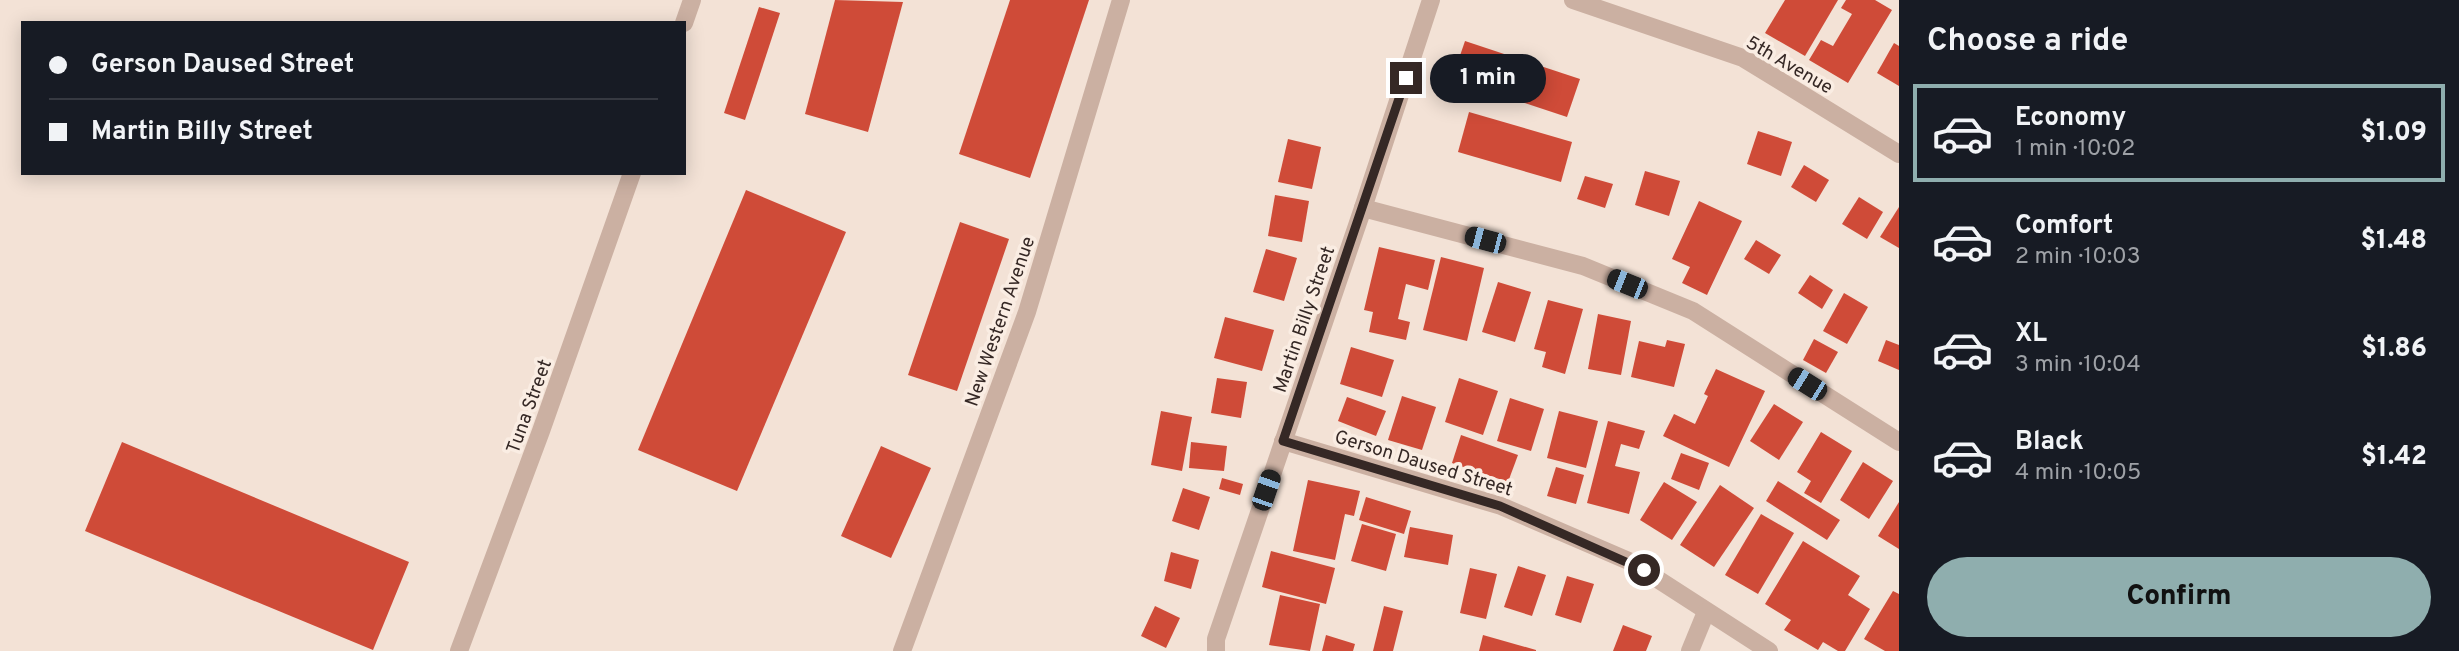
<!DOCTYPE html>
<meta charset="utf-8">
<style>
:root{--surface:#171b24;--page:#20242c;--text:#f1f3f6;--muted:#9ea1a6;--line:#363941;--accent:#8faeae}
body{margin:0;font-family:Overpass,sans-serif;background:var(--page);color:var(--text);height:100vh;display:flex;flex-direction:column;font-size:26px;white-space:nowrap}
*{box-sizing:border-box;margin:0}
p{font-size:23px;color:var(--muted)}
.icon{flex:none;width:38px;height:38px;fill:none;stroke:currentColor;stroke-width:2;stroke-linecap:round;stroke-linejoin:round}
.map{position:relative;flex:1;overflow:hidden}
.drawer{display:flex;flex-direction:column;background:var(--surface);width:560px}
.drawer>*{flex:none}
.guide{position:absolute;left:21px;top:21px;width:665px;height:154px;border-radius:0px;box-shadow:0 4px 18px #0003;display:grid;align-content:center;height:154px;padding:0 28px;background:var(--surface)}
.end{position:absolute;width:32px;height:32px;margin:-16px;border:9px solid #352825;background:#fff;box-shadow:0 0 0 4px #fff}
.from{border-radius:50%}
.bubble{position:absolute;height:49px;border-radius:24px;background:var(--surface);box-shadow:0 4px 18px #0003;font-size:23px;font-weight:800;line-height:49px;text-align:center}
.car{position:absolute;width:21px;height:42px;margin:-21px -10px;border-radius:9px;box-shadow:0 0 5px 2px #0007;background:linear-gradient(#222 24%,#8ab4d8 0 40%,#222 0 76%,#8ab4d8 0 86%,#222 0)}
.guide b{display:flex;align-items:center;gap:24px;height:66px;font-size:26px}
.guide b+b{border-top:2px solid var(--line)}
.guide i{width:18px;height:18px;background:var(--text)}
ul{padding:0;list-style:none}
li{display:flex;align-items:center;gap:21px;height:98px;margin:0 14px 10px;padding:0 14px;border:4px solid transparent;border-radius:0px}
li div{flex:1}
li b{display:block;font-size:26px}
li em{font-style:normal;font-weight:800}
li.on{border-color:var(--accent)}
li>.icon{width:63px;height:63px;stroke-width:1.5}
h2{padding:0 28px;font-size:32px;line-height:84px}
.button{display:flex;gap:14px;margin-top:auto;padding:14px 28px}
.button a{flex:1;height:80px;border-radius:42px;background:var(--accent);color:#111;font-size:28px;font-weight:800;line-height:80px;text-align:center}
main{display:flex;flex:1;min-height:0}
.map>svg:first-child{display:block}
.building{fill:#cf4b38}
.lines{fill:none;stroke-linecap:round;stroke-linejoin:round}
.minor{stroke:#cbb0a2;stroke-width:18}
.route{stroke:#352825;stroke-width:9}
.labels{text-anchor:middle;stroke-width:7;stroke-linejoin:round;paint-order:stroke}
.street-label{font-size:19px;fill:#352825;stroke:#faede3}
</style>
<main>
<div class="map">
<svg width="1899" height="651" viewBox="0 0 1899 651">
<rect width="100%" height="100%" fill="#f3e2d6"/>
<g class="building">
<polygon points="835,0 903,2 868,132 805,114"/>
<polygon points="1010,0 1089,0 1030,178 959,154"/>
<polygon points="1785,0 1838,0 1805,56 1765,33"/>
<polygon points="1846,0 1875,0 1892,10 1848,83 1809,60 1821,40 1833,46 1852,14 1841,8"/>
<polygon points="759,7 780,13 745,120 724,113"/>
<polygon points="1465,41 1580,79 1567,117 1452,79"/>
<polygon points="1894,43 1899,46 1899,86 1877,73"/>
<polygon points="1469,112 1572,142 1561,182 1458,152"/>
<polygon points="1758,131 1792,142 1781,176 1747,164"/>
<polygon points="1288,139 1321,147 1312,189 1278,182"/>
<polygon points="1804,165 1829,180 1816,202 1791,187"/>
<polygon points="1645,171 1680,181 1669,216 1635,205"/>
<polygon points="1585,176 1613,184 1605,208 1577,199"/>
<polygon points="746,190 846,232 737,491 638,450"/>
<polygon points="1275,195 1309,201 1302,242 1268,236"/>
<polygon points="1859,197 1883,212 1867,239 1842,224"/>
<polygon points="1699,201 1742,221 1707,295 1682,283 1690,267 1672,259"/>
<polygon points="1899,207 1899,248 1880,237"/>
<polygon points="960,222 1009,239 957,391 908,375"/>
<polygon points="1756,240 1781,255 1769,274 1744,259"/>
<polygon points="1379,247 1435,260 1428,290 1406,284 1398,319 1410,322 1406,340 1369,332 1373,312 1364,310"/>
<polygon points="1266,249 1297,258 1284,301 1253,292"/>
<polygon points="1441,257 1484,268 1467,341 1423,330"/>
<polygon points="1810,275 1833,290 1822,309 1798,293"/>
<polygon points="1498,282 1531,292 1515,342 1482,332"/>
<polygon points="1844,293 1868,307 1847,344 1823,331"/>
<polygon points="1548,300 1583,309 1565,374 1542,367 1546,352 1534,349"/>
<polygon points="1598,314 1631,321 1621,375 1588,369"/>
<polygon points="1225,317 1274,330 1262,371 1214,358"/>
<polygon points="1814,339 1838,352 1826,373 1803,360"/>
<polygon points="1667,340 1685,344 1674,387 1631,377 1639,341 1665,347"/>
<polygon points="1886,340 1899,345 1899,370 1878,361"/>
<polygon points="1351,347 1394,360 1382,397 1340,384"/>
<polygon points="1716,369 1765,391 1729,467 1663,436 1674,414 1695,424 1708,396 1704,394"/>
<polygon points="1217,378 1247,382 1241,418 1211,413"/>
<polygon points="1459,378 1498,391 1483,435 1445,422"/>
<polygon points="1402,396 1436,407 1422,450 1388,440"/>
<polygon points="1347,397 1386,411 1376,436 1338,421"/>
<polygon points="1510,398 1544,409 1531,451 1497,441"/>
<polygon points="1774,404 1803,422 1779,460 1750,441"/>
<polygon points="1161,411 1192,417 1182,471 1151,465"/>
<polygon points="1559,411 1598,421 1586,468 1547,458"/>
<polygon points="1608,421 1645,431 1639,449 1621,444 1615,466 1640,472 1629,514 1587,503"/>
<polygon points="1821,432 1852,451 1821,503 1804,493 1811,481 1797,472"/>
<polygon points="1461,435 1518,455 1508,482 1452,463"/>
<polygon points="122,442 409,562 373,650 85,531"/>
<polygon points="1191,442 1227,446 1224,471 1189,468"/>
<polygon points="881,446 931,468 891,558 841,536"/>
<polygon points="1681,453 1709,463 1699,490 1671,479"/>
<polygon points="1863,462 1893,481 1869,519 1840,500"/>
<polygon points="1556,467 1584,475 1576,504 1547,496"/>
<polygon points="1222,478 1243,484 1240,495 1219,489"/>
<polygon points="1308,480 1360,491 1354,516 1345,514 1335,560 1293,551"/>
<polygon points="1778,481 1840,520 1827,540 1766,501"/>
<polygon points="1664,482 1697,502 1672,540 1640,520"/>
<polygon points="1720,485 1754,508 1714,567 1680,545"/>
<polygon points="1183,488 1210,497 1199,530 1172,521"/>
<polygon points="1366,497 1411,511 1404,534 1359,520"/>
<polygon points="1899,502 1899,549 1878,536"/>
<polygon points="1761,514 1794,533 1758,594 1725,575"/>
<polygon points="1362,524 1396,534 1386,571 1351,561"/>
<polygon points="1410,527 1453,535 1448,565 1404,557"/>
<polygon points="1803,541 1860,576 1848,595 1870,609 1845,651 1838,651 1823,642 1818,650 1784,630 1791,620 1765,604"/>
<polygon points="1271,551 1335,568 1326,604 1262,587"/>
<polygon points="1171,552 1199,560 1191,589 1164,581"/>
<polygon points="1518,566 1546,575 1532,616 1504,607"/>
<polygon points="1470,568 1497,574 1486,619 1460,613"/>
<polygon points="1567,576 1594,584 1581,623 1555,615"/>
<polygon points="1893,591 1899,594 1899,651 1885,651 1864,639"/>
<polygon points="1280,595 1320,604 1310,651 1269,645"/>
<polygon points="1155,606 1180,618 1166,648 1141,636"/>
<polygon points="1384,606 1403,611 1393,651 1373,651"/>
<polygon points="1623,625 1652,636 1646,651 1613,651"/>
<polygon points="1326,635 1355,644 1353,651 1322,651"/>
<polygon points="1483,635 1536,650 1536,651 1479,651"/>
</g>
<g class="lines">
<g class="minor">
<polyline points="1573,0 1743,58 1899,154"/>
<polyline points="684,23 692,0"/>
<polyline points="1363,208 1583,266 1693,311 1899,442"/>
<polyline points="1283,441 1501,506 1631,562 1769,651"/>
<polyline points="459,651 541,431 632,173"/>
<polyline points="902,651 1027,312 1121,0"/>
<polyline points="1216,651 1216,639 1363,208 1431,0"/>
<polyline points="1690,651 1706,612"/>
</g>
</g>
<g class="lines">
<polyline class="route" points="1406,78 1283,441 1500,506 1644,570"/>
</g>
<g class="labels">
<g class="street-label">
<text transform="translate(1790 64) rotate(30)" y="7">5th Avenue</text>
<text transform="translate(1303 319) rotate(-71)" y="7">Martin Billy Street</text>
<text transform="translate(999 321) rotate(-71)" y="7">New Western Avenue</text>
<text transform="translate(528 406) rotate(-70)" y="7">Tuna Street</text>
<text transform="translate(1424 462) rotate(17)" y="7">Gerson Daused Street</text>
</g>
</g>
</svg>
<i class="end from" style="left:1644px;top:570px"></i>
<i class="end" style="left:1406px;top:78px"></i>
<div class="bubble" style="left:1430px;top:54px;width:116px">1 min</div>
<i class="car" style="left:1485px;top:240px;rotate:285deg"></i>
<i class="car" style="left:1627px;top:284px;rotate:292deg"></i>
<i class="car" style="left:1807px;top:384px;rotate:302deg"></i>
<i class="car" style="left:1266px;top:490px;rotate:19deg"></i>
<div class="guide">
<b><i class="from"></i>Gerson Daused Street</b>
<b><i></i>Martin Billy Street</b>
</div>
</div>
<section class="drawer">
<h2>Choose a ride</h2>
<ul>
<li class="on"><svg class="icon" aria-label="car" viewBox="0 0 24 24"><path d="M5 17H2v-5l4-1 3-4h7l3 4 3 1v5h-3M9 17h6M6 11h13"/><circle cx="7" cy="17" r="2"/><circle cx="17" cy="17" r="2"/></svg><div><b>Economy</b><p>1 min · 10:02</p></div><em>$1.09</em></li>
<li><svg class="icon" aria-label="car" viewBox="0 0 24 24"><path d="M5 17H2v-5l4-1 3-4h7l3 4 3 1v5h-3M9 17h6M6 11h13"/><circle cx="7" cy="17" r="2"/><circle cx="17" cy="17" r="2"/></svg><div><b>Comfort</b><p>2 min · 10:03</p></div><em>$1.48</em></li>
<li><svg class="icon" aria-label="car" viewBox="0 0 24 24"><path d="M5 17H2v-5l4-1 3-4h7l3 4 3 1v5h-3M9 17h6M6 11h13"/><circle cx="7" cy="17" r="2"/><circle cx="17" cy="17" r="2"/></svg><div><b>XL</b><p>3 min · 10:04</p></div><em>$1.86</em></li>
<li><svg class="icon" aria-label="car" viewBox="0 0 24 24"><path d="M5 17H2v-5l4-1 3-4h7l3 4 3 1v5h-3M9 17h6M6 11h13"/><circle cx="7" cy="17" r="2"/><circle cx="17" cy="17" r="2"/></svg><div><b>Black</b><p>4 min · 10:05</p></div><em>$1.42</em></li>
</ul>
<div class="button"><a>Confirm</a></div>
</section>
</main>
